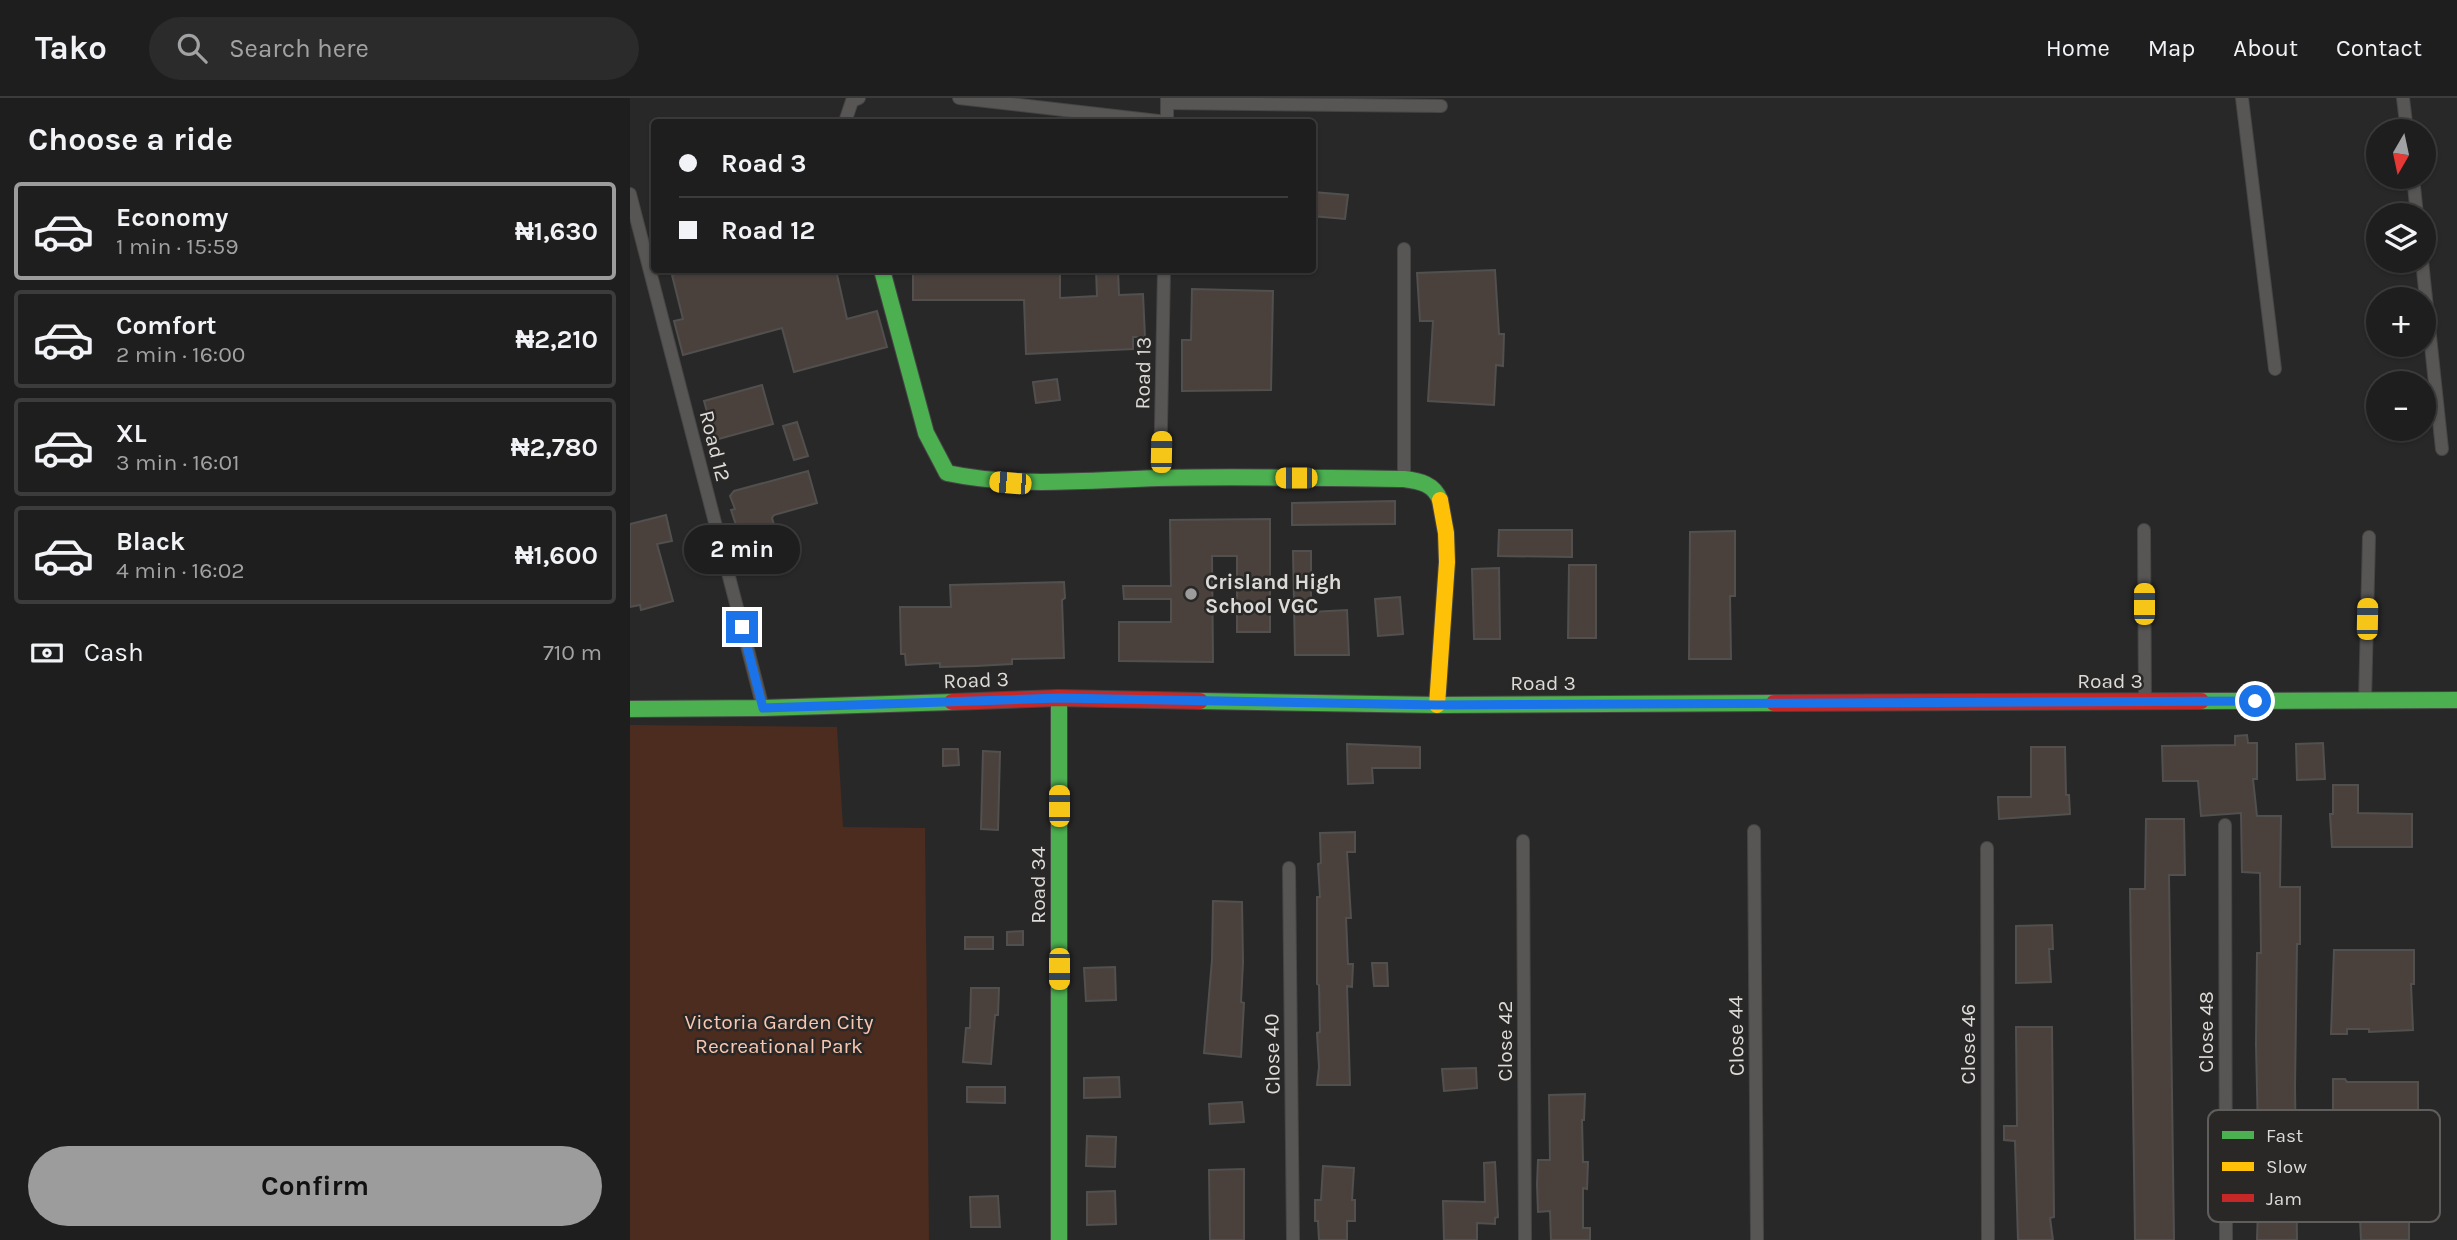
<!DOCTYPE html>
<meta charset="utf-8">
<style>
:root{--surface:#1f1e1e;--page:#2c2b2b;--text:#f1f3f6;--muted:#a1a2a4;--line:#3c3c3c;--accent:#9d9c9c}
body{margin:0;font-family:Karla,sans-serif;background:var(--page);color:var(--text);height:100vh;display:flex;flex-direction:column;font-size:26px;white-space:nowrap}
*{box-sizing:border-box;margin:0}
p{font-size:23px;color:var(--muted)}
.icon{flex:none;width:38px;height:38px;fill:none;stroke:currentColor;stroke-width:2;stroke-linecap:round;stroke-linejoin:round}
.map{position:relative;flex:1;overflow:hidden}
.sheet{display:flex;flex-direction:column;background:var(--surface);width:630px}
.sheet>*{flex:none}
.hud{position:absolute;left:21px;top:21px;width:665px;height:154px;border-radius:7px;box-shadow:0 2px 5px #0004,0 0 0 2px var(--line);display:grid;align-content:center;height:154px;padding:0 28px;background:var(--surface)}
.needle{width:46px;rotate:189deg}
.fabs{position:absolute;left:1736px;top:21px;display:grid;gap:14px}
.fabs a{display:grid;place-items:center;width:70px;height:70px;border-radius:50%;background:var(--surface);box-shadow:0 2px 5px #0004,0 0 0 2px var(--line);font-size:35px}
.end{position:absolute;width:32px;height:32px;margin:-16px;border:9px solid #1a73e8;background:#fff;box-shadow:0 0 0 4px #fff}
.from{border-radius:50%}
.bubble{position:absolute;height:49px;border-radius:24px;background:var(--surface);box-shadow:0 2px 5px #0004,0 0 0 2px var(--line);font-size:23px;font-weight:700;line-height:49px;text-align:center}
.car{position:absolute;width:21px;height:42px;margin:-21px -10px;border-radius:9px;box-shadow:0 0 5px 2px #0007;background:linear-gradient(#f5c518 24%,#345 0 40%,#f5c518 0 76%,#345 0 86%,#f5c518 0)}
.hud b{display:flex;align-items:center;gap:24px;height:66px;font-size:26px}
.hud b+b{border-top:2px solid var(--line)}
.hud i{width:18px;height:18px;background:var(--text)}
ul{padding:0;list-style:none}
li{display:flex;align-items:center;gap:21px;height:98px;margin:0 14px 10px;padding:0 14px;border:4px solid var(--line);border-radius:7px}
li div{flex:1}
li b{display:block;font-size:26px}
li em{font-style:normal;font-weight:700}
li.on{border-color:var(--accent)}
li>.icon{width:63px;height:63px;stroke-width:1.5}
h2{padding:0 28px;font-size:32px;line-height:84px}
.pay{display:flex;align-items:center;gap:18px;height:77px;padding:0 28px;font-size:26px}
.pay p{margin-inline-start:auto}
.button{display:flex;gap:14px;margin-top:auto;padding:14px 28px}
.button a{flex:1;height:80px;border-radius:42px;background:var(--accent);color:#111;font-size:28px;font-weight:700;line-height:80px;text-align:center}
header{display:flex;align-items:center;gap:42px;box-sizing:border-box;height:98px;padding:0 35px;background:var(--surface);border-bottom:2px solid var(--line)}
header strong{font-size:33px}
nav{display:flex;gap:38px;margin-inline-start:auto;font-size:24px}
.search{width:490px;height:63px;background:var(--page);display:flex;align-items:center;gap:18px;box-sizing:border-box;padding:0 24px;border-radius:38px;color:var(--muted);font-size:26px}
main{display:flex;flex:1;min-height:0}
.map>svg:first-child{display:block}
.green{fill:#4c2c1e}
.building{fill:#4a413d;stroke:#51504f;stroke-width:2}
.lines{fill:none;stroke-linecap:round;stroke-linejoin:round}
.street-casing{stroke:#464545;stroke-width:14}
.fast-casing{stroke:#464545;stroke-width:18}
.slow-casing{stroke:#464545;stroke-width:18}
.jam-casing{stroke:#464545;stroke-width:18}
.street{stroke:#575655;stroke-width:12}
.fast{stroke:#4caf50;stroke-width:16}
.slow{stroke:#ffc107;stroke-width:16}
.jam{stroke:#c62828;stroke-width:16}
.route{stroke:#1a73e8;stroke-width:9}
.poi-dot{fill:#9d9c9c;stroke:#2a2827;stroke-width:2.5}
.labels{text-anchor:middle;stroke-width:5;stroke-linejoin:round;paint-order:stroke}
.street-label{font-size:21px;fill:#dcdbda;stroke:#2a2827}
.poi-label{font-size:21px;font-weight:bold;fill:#dcdbda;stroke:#2a2827;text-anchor:start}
.park-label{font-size:21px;fill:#fac7b0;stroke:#2a2827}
.key{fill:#2a2827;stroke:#5f5e5d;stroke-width:2}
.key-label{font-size:19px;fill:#dcdbda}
</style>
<header>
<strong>Tako</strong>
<div class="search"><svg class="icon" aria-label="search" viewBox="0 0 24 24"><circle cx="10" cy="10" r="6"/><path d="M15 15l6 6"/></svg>Search here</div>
<nav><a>Home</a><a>Map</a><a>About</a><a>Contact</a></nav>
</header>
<main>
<section class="sheet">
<h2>Choose a ride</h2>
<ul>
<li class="on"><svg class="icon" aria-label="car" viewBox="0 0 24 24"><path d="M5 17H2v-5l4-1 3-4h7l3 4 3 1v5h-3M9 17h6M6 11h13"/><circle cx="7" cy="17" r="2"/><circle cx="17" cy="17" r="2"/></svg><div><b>Economy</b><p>1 min · 15:59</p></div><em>₦1,630</em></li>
<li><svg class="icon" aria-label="car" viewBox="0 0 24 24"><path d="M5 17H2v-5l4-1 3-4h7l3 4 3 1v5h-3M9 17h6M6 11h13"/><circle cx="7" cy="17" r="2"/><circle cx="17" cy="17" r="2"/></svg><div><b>Comfort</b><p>2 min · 16:00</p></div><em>₦2,210</em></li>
<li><svg class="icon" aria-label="car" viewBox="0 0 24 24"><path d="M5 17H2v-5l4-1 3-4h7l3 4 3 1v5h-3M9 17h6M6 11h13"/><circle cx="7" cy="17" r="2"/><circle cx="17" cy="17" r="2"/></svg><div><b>XL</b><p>3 min · 16:01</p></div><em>₦2,780</em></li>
<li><svg class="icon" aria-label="car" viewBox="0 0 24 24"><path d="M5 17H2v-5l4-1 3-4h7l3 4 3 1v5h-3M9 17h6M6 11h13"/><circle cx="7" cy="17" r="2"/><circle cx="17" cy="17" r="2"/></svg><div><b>Black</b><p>4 min · 16:02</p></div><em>₦1,600</em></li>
</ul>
<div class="pay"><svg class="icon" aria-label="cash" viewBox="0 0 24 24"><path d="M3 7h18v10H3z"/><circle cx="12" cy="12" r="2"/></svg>Cash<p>710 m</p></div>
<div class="button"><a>Confirm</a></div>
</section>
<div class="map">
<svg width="1827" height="1142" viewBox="0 0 1827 1142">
<rect width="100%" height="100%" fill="#292828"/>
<polygon class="green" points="0,627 207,629 213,729 295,730 299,1142 0,1142"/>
<g class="building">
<polygon points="683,94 718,97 715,121 682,118"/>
<polygon points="63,172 206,172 217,221 247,213 257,249 164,274 152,230 53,257 44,223 53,221 42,177"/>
<polygon points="399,172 430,172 430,200 467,198 466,172 488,172 489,197 513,196 515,239 503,239 503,251 396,256 394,202 283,202 283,175 399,176"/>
<polygon points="865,172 869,236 874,236 873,268 866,267 864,307 798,303 803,223 790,223 787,175"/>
<polygon points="562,191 643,193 641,292 552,293 552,242 561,242"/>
<polygon points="427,281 430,302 406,305 403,284"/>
<polygon points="132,287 143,326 85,342 74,303"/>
<polygon points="167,324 178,358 164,362 153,328"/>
<polygon points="178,373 187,405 144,417 142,420 154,460 122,468 107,430 101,412 105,411 100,398 104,393"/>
<polygon points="765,403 765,426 662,427 662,405"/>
<polygon points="36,417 42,443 27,446 43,503 11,512 10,507 0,509 0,426"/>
<polygon points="640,421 640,534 607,534 607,458 582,458 583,564 489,563 489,524 541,524 541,501 494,501 493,488 541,488 540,422"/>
<polygon points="869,432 942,432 942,459 868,458"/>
<polygon points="1105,433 1105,498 1100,498 1101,561 1059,561 1060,434"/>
<polygon points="663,453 681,453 681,514 717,512 719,557 665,557"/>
<polygon points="939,467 966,467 966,540 938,540"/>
<polygon points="869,470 870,541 844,541 842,471"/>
<polygon points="434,484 435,500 432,502 434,560 382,561 382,566 346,568 310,569 310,565 276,567 275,556 271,556 270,509 321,509 320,487"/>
<polygon points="770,499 773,536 748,538 745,501"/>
<polygon points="1617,637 1618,645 1627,645 1627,681 1623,681 1627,718 1651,718 1650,789 1670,789 1670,846 1667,846 1665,989 1667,1142 1627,1142 1629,1080 1626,946 1627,855 1631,855 1630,775 1612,774 1611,715 1571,718 1568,683 1533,683 1532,648 1605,647 1605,638"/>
<polygon points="1693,645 1695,681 1667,682 1666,646"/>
<polygon points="717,646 790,649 790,670 742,670 743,685 718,686"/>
<polygon points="1401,649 1435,649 1436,697 1439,697 1440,716 1369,721 1368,699 1401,699"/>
<polygon points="313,651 328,651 329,667 313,668"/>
<polygon points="353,653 370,654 368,732 351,731"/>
<polygon points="1703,687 1728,687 1728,715 1782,716 1782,749 1702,749 1700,716 1703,716"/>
<polygon points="1516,721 1554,721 1555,777 1539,777 1544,1142 1505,1142 1500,791 1515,791"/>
<polygon points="725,734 725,754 717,754 721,820 716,820 718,866 723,866 722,889 717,888 720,987 687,987 689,969 687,935 690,934 689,887 687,886 687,799 690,799 688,766 691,765 690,735"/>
<polygon points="583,803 612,804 613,864 611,904 614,905 611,959 574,955 582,862"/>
<polygon points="1422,827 1423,851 1419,851 1421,884 1386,885 1386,828"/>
<polygon points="393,833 393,847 377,847 377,834"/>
<rect x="335" y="839" width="28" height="12"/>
<polygon points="1704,852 1784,852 1784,886 1781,886 1783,932 1739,934 1739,931 1717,931 1717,936 1701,936"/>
<polygon points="742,865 757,865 758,888 744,888"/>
<polygon points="485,869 486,902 456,903 454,870"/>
<polygon points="341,890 369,890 368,917 365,917 361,966 333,964 336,930 340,930"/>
<polygon points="1386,929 1422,929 1424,1119 1420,1120 1423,1142 1388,1142 1385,1043 1374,1042 1374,1028 1387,1028"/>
<polygon points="846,970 847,990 814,993 812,971"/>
<polygon points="489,979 490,999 454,1000 454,980"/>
<polygon points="1703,981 1715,981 1717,984 1788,984 1788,1022 1751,1022 1751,1017 1719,1017 1719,1022 1703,1022"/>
<polygon points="337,989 375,989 375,1005 337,1004"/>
<polygon points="955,996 954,1022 952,1022 953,1064 958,1064 957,1091 953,1090 953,1130 960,1130 960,1142 921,1142 920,1113 908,1114 907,1086 908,1062 920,1062 919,997"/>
<polygon points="612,1004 614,1024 580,1026 579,1006"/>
<polygon points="457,1038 486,1039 485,1069 456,1068"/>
<polygon points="865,1064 868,1119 865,1120 865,1126 847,1125 847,1142 814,1142 813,1103 855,1104 854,1065"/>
<polygon points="693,1068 724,1070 722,1102 725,1102 725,1123 717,1123 717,1142 689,1142 688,1123 685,1123 685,1102 691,1102"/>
<polygon points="614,1071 614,1142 580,1142 579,1072"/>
<polygon points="485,1093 486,1126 457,1127 457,1094"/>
<polygon points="368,1098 370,1129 341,1129 340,1099"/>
<polygon points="1779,1115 1779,1142 1731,1142 1730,1120"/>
</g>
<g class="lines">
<g class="street-casing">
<g id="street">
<polyline points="329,0 537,24 537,0"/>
<polyline points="1612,0 1645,271"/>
<polyline points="1773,0 1777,33"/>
<polyline points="537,5 811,8"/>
<polyline points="215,24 222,3 229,0"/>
<polyline points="1783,79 1787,117"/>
<polyline points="0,96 133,610"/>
<polyline points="774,151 774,381"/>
<polyline points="1792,163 1812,351"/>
<polyline points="530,379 534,172"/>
<polyline points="1514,432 1515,604"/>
<polyline points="1735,603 1739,439"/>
<polyline points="1595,727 1596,1142"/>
<polyline points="1124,733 1127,1142"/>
<polyline points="893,743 895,1142"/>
<polyline points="1357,750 1358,1142"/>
<polyline points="659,770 663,1142"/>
</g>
</g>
<g class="fast-casing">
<g id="fast">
<path d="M252,172L296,335L317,375C388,390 458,382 529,380C611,378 692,380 774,381C790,383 804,386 810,402"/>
<polyline points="429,600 429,1142"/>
<polyline points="570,603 807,607 1144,605"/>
<polyline points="1571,603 1827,602"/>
<polyline points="0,611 133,610 322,604"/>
</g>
</g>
<g class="slow-casing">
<polyline id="slow" points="807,607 817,464 816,435 810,402"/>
</g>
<g class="jam-casing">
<g id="jam">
<polyline points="322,604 429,600 570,603"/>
<polyline points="1144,605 1571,603"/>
</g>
</g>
<use href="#street" class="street"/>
<use href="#fast" class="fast"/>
<use href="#slow" class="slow"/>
<use href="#jam" class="jam"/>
</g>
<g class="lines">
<polyline class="route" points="112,529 133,610 429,600 807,607 1625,603"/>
</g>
<circle class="poi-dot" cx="561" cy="496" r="7"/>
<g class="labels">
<g class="street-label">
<text transform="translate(513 275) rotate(-89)" y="7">Road 13</text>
<text transform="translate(85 348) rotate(76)" y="7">Road 12</text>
<text transform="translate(346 582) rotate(-2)" y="7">Road 3</text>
<text x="1480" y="590">Road 3</text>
<text x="913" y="592">Road 3</text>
<text transform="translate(408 787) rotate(-90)" y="7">Road 34</text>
<text transform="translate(1576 934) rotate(-90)" y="7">Close 48</text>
<text transform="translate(1106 938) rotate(-91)" y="7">Close 44</text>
<text transform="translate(875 943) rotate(-90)" y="7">Close 42</text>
<text transform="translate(1338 946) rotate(-90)" y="7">Close 46</text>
<text transform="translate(642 956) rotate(-91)" y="7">Close 40</text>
</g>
<g class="poi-label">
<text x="575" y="491">Crisland High<tspan x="575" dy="24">School VGC</tspan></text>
</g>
<g class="park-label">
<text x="149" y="931">Victoria Garden City<tspan x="149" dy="24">Recreational Park</tspan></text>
</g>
</g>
<rect x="1578" y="1012" width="232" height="112" rx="10" class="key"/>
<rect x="1592" y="1033" width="32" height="8" fill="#4caf50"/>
<rect x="1592" y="1064" width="32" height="9" fill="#ffc107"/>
<rect x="1592" y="1096" width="32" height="8" fill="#c62828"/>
<g class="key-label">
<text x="1636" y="1044">Fast</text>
<text x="1636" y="1075">Slow</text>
<text x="1636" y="1107">Jam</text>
</g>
</svg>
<div class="fabs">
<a><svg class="needle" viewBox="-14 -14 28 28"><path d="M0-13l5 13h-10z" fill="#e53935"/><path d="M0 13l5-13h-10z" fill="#a1a2a4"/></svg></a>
<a><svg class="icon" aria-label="layers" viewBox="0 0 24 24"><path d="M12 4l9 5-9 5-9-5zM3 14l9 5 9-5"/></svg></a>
<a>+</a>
<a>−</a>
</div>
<i class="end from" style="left:1625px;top:603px"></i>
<i class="end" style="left:112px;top:529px"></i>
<div class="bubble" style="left:54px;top:427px;width:116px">2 min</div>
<i class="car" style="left:531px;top:354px;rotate:1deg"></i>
<i class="car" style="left:666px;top:380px;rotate:270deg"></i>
<i class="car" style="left:380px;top:385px;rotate:275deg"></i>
<i class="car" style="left:1514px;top:506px;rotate:0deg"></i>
<i class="car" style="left:1737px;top:521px;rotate:1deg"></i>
<i class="car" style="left:429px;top:708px;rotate:0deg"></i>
<i class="car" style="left:429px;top:871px;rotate:180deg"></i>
<div class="hud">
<b><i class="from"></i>Road 3</b>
<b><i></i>Road 12</b>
</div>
</div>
</main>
